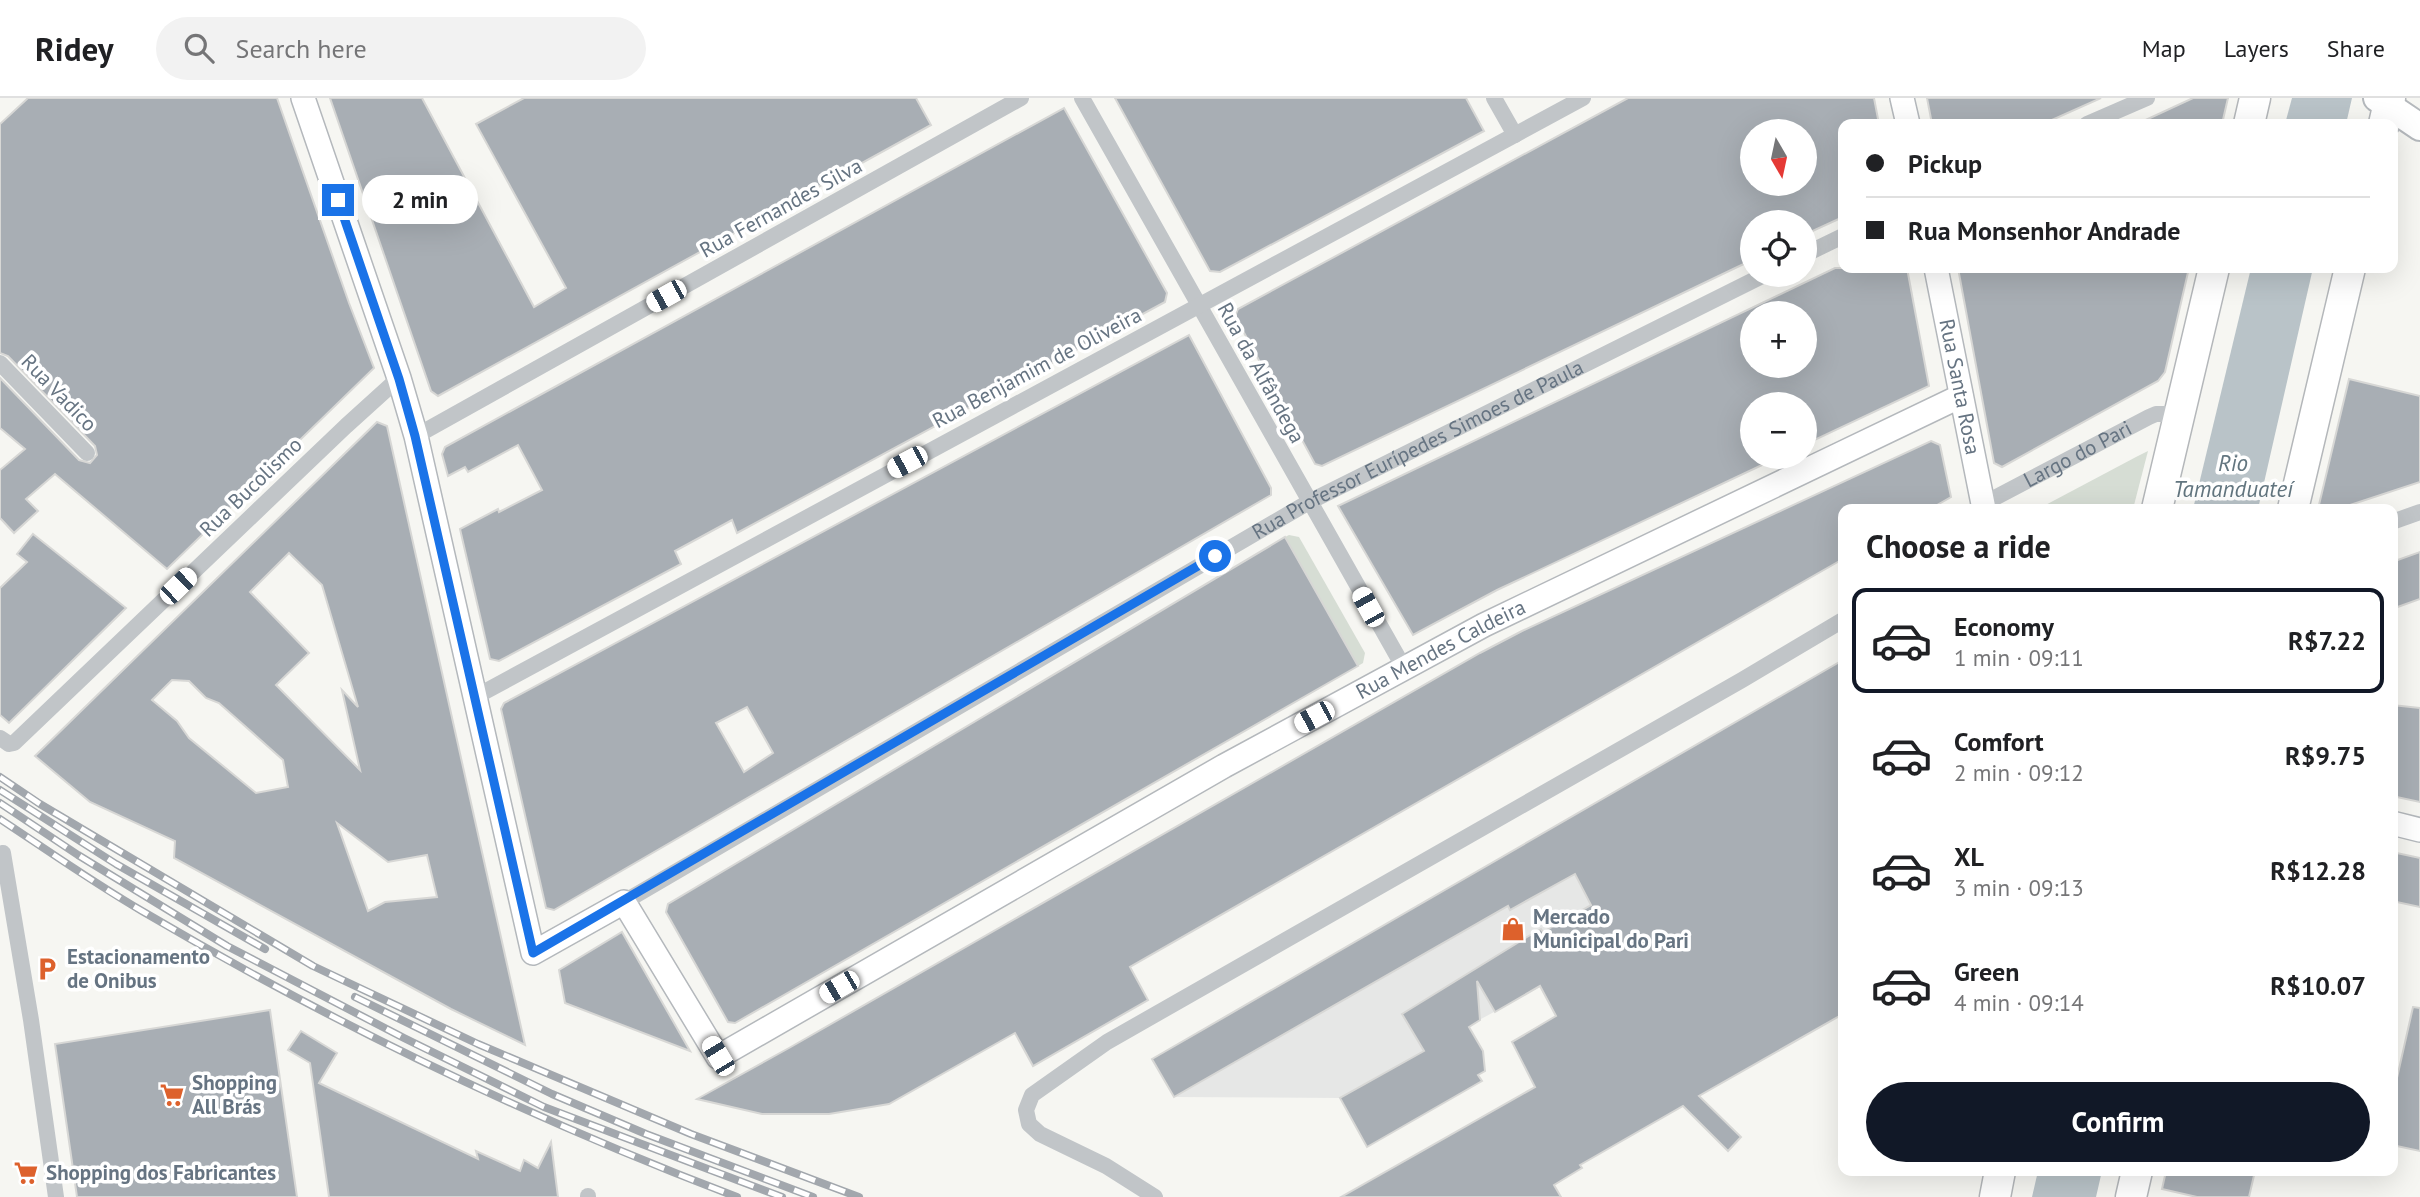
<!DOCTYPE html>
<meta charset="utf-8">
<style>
:root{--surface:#fff;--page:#f2f2f2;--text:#202124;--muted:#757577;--line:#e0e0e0;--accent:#111827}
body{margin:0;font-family:"PT Sans",sans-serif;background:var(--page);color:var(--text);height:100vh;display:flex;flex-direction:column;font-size:26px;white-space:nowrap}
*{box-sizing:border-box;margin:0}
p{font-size:23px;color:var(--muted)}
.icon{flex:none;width:38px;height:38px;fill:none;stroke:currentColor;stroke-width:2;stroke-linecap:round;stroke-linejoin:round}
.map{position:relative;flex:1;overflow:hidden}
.sheet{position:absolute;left:1838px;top:406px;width:560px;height:672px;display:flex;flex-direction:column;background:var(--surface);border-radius:14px;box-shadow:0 7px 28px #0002}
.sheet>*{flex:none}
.guide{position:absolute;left:1838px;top:21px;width:560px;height:154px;border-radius:14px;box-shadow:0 7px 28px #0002;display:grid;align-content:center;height:154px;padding:0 28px;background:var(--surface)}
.needle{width:46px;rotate:171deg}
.controls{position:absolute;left:1740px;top:21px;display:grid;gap:14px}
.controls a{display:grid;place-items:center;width:77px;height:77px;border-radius:50%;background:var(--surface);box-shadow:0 7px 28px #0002;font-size:35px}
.end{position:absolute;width:32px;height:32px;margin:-16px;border:9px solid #1a73e8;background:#fff;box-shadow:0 0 0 4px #fff}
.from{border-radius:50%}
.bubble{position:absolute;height:49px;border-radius:24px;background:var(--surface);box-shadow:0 7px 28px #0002;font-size:23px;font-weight:800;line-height:49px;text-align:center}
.car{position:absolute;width:21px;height:42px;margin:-21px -10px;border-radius:9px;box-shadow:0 0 5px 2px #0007;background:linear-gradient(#fff 24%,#345 0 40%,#fff 0 76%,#345 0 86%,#fff 0)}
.guide b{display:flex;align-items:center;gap:24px;height:66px;font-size:26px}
.guide b+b{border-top:2px solid var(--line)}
.guide i{width:18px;height:18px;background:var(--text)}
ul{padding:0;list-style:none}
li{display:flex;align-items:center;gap:21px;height:105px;margin:0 14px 10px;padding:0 14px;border:4px solid transparent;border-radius:14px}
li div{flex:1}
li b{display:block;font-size:26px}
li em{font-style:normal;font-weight:800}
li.active{border-color:var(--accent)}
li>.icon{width:63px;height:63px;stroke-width:1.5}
h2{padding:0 28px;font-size:32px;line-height:84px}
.action{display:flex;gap:14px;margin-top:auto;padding:14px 28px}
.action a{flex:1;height:80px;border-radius:42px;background:var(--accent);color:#fff;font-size:28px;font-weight:800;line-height:80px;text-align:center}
header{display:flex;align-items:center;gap:42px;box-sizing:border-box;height:98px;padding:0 35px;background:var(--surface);border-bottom:2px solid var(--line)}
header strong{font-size:33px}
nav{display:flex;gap:38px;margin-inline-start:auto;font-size:24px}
.search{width:490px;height:63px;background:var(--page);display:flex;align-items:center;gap:18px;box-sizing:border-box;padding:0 24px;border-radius:38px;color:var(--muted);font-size:26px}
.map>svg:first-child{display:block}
.built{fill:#e6e7e6}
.green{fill:#d6ddd4}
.water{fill:#b9c3c8}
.building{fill:#a8aeb4;stroke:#d7d7d5;stroke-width:2;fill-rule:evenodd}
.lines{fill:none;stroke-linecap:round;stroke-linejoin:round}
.secondary-casing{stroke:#b4b8bc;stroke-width:26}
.primary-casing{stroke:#b4b8bc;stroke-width:30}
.highway-casing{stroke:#b4b7ba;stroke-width:33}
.street{stroke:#c1c5c8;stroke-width:16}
.secondary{stroke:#fff;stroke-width:23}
.primary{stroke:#fff;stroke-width:26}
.highway{stroke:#fff;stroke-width:30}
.rail-casing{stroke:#a2a7ad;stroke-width:8}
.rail{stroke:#fff;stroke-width:5;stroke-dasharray:16;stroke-linecap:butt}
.route{stroke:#1a73e8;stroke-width:9}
.labels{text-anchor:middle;stroke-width:7;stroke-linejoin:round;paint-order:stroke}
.street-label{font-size:21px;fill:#667482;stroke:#fff}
.poi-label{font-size:21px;font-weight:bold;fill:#667482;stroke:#fff;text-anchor:start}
.water-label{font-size:23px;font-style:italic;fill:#62757f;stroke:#fff}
</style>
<header>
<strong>Ridey</strong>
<div class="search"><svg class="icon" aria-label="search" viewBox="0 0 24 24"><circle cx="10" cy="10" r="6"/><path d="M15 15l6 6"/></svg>Search here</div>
<nav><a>Map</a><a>Layers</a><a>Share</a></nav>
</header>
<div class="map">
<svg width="2420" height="1099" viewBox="0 0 2420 1099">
<rect width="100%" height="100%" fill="#f6f6f2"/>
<polygon class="built" points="1843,563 1843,726 1455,935 1367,1049 1340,1000 1174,999"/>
<g class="green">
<polygon points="2148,353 2133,411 2038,411 2136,359"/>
<polygon points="1289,437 1299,439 1365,555 1363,565 1358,568 1285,439"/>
</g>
<g class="water">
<polygon points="2292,0 2352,0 2346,26 2285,26"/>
<polygon points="2251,170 2313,170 2258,411 2193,411"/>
<polygon points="2038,1073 2102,1073 2096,1099 2032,1099"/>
</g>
<g class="building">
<polygon points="28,0 277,0 349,205 374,270 167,471 55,376 26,401 38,413 14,435 0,420 0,372 25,351 0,330 0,280 79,362 90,365 97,357 95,348 8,258 0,255 0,26"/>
<polygon points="330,0 422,0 534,209 566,190 476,26 524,0 916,0 931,27 438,298 431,293"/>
<polygon points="1115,0 1466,0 1484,33 1220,174 1210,173"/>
<path d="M1628,0H1874L1879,26H1843V119L1804,137V124H1752V162L1322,368L1315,366L1235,218L1238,211ZM1752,33H1804V86H1752Z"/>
<polygon points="1927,0 2101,0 2043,26 1932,26"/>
<polygon points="2193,0 2228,0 2222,26 2137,26"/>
<polygon points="1064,10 1167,195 1165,204 737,435 732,422 675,453 681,466 499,563 490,561 460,431 498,411 499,414 542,392 518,347 468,374 465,369 448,378 442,356 445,349"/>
<path d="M1835,170H1907L1929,288L1804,347V306H1752V359H1779L1497,492L1413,537L1338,408ZM1752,215H1804V268H1752Z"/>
<polygon points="1958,170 2189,170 2165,274 2158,283 2002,369 1994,365"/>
<path d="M1189,237L1271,390V397L554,812L546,810L501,611L504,605ZM747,609L773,655L744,674L716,625Z"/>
<polygon points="2349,281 2420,298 2420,384 2338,411 2318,411"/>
<path d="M377,324L387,328L525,947L451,911L174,760L175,743L90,704L35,658ZM289,455L322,487L358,609L342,592L360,672L276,587L309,555L250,494ZM172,582L189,583L206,600L219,605L283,662L288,689L256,695L189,640L177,623L152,602ZM337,725L388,764L427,757L437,799L385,804L368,813Z"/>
<polygon points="1931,343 1940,347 1951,399 1930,411 1843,411 1843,461 1130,869 1148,902 1033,968 1015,935 889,1006 829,1016 762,1016 697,1001 789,950 1480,555 1522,533"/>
<polygon points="33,436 126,510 9,625 0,617 0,490 27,464 17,456"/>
<polygon points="1285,439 1358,568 735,925 728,924 666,814 668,806"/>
<polygon points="2420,454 2420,501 2392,511 2392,464"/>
<polygon points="1843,562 1843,916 1699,998 1741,1039 1728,1053 1683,1008 1580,1067 1582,1070 1554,1087 1561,1099 1341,1099 1535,989 1512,944 1556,918 1540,888 1495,914 1477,883 1480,922 1469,929 1483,953 1485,973 1478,977 1482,983 1367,1049 1340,1000 1424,953 1402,916 1527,839 1541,831 1543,834 1591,807 1575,776 1510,812 1508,808 1174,999 1152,961"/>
<polygon points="2392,607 2420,610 2420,704 2392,698"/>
<polygon points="2392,754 2420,760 2420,809 2392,803"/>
<polygon points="622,834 690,953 565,905 559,872"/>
<polygon points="2413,909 2420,910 2420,1053 2392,1047 2392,1002"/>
<polygon points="270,912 297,1099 77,1099 55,946"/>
<polygon points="301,933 337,955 319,985 478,1061 476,1053 520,1073 524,1062 538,1070 551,1044 558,1099 329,1099 310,965 288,952"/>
<polygon points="2166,1073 2255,1073 2249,1099 2197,1099 2162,1091"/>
</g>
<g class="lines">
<g class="secondary-casing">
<g id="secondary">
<path id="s3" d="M303,0L399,280L416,338L533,855L624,804L718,959L1224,668L1484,527L1961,298"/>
<polyline points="1902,0 1908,26"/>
<path id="s4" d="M1936,170L1984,411"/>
<polyline points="2392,725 2420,732"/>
</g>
</g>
<g class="primary-casing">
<polyline id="primary" points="2377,0 2420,29"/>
</g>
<g class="highway-casing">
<g id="highway">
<polyline points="2249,26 2255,0"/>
<polyline points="2384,26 2390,0"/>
<polyline points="2157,411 2214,170"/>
<polyline points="2293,411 2350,170"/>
<polyline points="1995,1099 2000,1073"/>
<polyline points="2131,1099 2137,1073"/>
</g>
</g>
<g class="street">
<polyline points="1082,0 1404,570"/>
<polyline points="1494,0 1515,37"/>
<polyline points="2087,26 2147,0"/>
<polyline points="1804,157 1843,138"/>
<polyline points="0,265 87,355"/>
<polyline points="416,338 1021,0"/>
<path id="s1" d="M1983,406L2149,319L2156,316H2179"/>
<polyline points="2392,424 2420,414"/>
<polyline points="475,599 1583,0"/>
<polyline points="0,640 9,646 14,645 346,328 399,280"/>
<polyline points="3,755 31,922 56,1099"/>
<path id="s2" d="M624,804L1309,404L1764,177"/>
<polyline points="588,1098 588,1099"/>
<polyline points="1155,1099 1106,1068 1040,1036 1029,1026 1026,1012 1032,997 1107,944 1742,582 1843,522"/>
</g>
<use href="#secondary" class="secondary"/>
<use href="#primary" class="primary"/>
<use href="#highway" class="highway"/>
<g class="rail-casing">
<g id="rail">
<polyline points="0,679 40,706 313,868 478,946 691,1036 859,1099"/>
<polyline points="0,692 116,766 265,851"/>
<polyline points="0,705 78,757 227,848 404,940 544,1009 782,1099"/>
<path d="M0,721C47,752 94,785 142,813C332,925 531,1021 737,1099"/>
<polyline points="355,899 552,996 646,1036 813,1099"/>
</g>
</g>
<use href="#rail" class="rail"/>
</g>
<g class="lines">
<polyline class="route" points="338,102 399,281 415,338 533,855 1215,458"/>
</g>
<defs>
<g id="shop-bare" transform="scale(1.89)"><path d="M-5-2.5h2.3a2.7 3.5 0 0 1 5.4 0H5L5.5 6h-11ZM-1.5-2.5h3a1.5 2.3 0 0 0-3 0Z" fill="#dd612c" stroke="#fff" stroke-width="2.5" paint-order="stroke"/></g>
<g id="parking-bare" transform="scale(1.89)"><path d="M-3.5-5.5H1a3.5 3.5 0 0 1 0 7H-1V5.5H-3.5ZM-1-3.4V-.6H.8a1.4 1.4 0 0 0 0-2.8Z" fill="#dd612c" stroke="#fff" stroke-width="2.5" paint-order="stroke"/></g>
<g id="supermarket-bare" transform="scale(1.89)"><path d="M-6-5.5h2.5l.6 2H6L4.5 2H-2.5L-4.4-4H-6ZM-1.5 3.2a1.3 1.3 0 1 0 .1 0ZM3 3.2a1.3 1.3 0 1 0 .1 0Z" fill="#dd612c" stroke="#fff" stroke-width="2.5" paint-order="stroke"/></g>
</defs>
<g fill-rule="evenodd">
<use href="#shop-bare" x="1513" y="831"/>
<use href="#parking-bare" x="47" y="871"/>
<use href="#supermarket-bare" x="172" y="997"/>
<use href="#supermarket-bare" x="26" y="1075"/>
</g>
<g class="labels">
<g class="street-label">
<text transform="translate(781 110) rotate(-29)" y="7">Rua Fernandes Silva</text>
<text transform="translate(1037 270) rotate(-28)" y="7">Rua Benjamim de Oliveira</text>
<text transform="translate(1261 275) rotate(61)" y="7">Rua da Alfândega</text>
<text dy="7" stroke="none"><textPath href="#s4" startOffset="121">Rua Santa Rosa</textPath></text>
<text transform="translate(59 295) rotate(46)" y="7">Rua Vadico</text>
<text dy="7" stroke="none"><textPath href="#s2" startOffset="914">Rua Professor Eurípedes Simoes de Paula</textPath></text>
<text dy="7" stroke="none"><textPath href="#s1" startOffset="107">Largo do Pari</textPath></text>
<text transform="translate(251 389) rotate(-44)" y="7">Rua Bucolismo</text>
<text dy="7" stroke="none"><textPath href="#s3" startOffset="2002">Rua Mendes Caldeira</textPath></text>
</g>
<g class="poi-label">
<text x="1533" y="826">Mercado<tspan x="1533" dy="24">Municipal do Pari</tspan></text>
<text x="67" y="866">Estacionamento<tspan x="67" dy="24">de Onibus</tspan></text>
<text x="192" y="992">Shopping<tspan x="192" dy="24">All Brás</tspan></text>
<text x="46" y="1082">Shopping dos Fabricantes</text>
</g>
<g class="water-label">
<text x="2233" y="373">Rio<tspan x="2233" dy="26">Tamanduateí</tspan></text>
</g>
</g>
</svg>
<div class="controls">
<a><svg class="needle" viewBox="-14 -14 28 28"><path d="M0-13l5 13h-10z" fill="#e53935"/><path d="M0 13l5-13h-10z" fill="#757577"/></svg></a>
<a><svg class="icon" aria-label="locate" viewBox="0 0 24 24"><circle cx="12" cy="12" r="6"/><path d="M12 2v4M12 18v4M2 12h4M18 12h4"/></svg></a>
<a>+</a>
<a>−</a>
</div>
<i class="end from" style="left:1215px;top:458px"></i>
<i class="end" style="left:338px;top:102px"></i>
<div class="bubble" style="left:362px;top:77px;width:116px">2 min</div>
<i class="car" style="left:666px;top:198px;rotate:241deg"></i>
<i class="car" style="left:907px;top:364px;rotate:242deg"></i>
<i class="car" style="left:178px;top:488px;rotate:46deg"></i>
<i class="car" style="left:1368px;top:509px;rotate:331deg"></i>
<i class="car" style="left:1314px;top:619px;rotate:242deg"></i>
<i class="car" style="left:839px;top:889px;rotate:240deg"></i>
<i class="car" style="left:718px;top:958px;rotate:329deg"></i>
<div class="guide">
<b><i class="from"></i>Pickup</b>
<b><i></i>Rua Monsenhor Andrade</b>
</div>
<section class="sheet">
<h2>Choose a ride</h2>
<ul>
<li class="active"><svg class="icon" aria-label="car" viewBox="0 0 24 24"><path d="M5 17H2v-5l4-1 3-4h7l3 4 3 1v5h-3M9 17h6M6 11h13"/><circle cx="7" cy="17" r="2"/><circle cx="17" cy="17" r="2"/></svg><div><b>Economy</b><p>1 min · 09:11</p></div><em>R$7.22</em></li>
<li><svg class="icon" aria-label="car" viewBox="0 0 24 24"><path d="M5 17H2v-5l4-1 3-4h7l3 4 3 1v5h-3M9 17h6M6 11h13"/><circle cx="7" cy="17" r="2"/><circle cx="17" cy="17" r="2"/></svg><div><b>Comfort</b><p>2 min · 09:12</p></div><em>R$9.75</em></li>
<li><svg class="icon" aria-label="car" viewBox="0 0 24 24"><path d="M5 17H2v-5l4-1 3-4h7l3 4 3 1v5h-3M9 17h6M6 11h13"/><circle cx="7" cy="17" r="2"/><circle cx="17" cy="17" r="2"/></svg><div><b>XL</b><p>3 min · 09:13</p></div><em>R$12.28</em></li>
<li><svg class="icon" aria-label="car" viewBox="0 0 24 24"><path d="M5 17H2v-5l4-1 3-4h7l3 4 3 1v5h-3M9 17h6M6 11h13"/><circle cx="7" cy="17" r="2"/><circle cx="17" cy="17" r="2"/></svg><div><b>Green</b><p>4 min · 09:14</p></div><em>R$10.07</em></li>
</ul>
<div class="action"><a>Confirm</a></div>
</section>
</div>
